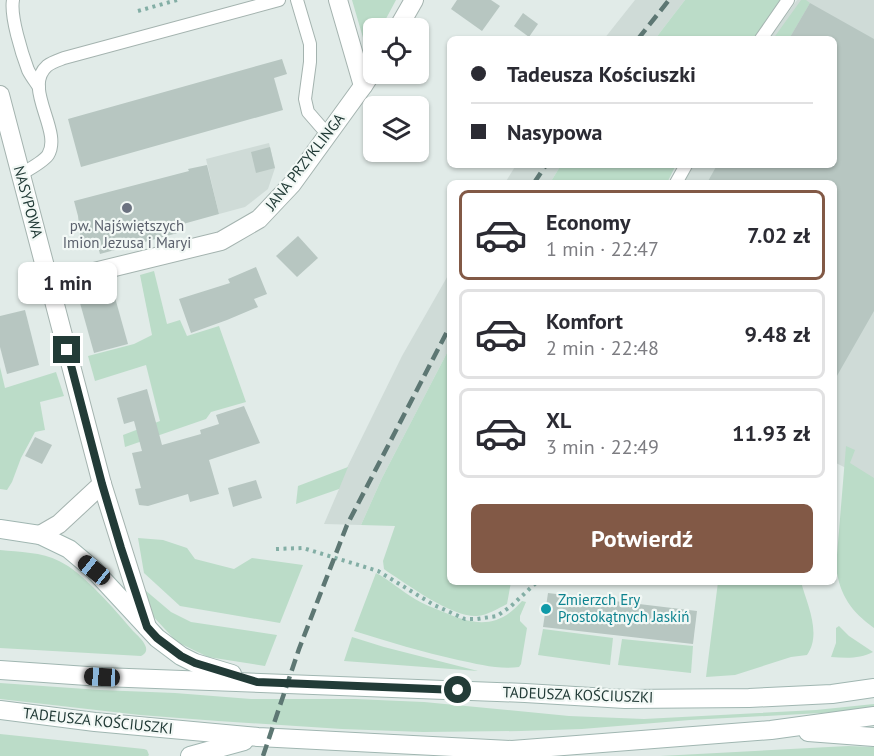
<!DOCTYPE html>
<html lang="pl">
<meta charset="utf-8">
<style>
:root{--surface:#fff;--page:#f7f7f7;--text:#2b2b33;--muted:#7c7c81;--line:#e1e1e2;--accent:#825946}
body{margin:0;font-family:"PT Sans",sans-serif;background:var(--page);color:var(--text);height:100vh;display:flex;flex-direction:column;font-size:22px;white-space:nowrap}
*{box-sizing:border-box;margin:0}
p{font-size:20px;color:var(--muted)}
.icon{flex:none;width:33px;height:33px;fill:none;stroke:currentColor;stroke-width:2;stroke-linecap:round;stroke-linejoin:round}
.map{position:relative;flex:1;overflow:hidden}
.drawer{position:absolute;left:447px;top:180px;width:390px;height:405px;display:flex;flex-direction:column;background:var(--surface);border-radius:9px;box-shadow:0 2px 4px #0004}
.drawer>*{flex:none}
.hud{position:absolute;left:447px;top:36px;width:390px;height:132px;border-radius:9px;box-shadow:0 2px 4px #0004;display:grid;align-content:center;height:132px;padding:0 24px;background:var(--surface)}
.buttons{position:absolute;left:363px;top:18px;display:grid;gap:12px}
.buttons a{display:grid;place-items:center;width:66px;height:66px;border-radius:9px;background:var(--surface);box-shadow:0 2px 4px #0004;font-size:30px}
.end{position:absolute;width:27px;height:27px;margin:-14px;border:8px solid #223b37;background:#fff;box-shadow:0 0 0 3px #fff}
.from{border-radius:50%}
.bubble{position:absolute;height:42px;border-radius:9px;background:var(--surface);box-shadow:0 2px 4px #0004;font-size:20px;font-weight:600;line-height:42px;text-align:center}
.car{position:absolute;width:18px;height:36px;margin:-18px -9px;border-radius:8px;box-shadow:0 0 4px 2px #0007;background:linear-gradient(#222 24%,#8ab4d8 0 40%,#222 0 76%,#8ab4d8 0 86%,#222 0)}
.hud b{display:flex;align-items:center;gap:21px;height:57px;font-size:22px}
.hud b+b{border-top:2px solid var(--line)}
.hud i{width:15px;height:15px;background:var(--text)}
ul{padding:10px 0 0;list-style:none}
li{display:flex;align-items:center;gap:18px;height:90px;margin:0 12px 9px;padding:0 12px;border:3px solid var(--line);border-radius:9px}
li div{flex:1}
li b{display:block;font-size:22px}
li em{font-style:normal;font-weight:600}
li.current{border-color:var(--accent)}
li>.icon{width:54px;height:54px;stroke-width:1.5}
.action{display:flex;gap:12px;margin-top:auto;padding:12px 24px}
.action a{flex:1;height:69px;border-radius:9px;background:var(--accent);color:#fff;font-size:24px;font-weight:600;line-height:69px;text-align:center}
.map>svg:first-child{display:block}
.built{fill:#cfdbd7}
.green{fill:#bbdcc8}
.building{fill:#b7c6c1}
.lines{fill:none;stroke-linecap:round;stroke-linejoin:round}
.lane-casing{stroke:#a4b3af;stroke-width:14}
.street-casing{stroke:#a4b3af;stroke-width:20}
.secondary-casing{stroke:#a0b6b1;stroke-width:20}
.path{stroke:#83aea5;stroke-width:4;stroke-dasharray:3 4.5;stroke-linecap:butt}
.lane{stroke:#fff;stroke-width:12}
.street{stroke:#fff;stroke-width:18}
.secondary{stroke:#fff;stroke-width:18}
.rail{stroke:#5d7773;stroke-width:4.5;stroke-dasharray:12 6;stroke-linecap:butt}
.route{stroke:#223b37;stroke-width:8}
.worship-dot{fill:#6b7280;stroke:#f2f8f5;stroke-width:2}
.culture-dot{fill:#0f9aa8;stroke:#f2f8f5;stroke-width:2}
.labels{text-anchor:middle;stroke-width:4.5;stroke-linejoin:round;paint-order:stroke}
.street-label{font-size:15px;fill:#223b37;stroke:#f2f8f5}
.worship-label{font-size:15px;fill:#5b616d;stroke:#f2f8f5}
.culture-label{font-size:15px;fill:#0d838f;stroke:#f2f8f5;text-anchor:start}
</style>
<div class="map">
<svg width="874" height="756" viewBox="0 0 874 756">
<rect width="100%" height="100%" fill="#e1ebe8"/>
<g class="built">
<polygon points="635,0 685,0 655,39 604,39"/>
<polygon points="797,0 874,0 874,482 834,462 834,183 681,183 692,165 834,165 834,39 769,39"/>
<polygon points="269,143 275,168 268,189 245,207 219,214 206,159"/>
<polygon points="516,165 561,165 550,183 505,183"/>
<polygon points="450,272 450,347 382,478 361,525 324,524 339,489 339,484 402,356"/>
</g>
<g class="green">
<polygon points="352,0 396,0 381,28 374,28 373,44 366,48"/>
<polygon points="685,0 780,0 753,39 655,39"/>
<polygon points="801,0 806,0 810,3 789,39 773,39"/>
<polygon points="561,165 676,165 667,183 550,183"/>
<polygon points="154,271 167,324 180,320 187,336 219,326 246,402 211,412 206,419 125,447 123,435 160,421 146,365 95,381 88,356 134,344 152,335 140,275"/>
<path d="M450,347V582H511L507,604C497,609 488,615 477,616C451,617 410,586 388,572L384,569L383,561L395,526L361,525L382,478Z"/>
<polygon points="0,367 5,388 56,372 64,396 40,402 45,430 35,432 21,458 12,482 7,490 0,489"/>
<path d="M846,446L855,450L850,463L874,478V628C851,611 840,596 836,567Z"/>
<polygon points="348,467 339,489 296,504 298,486"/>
<polygon points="138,538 163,540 187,548 195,559 234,569 252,558 303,565 280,623 180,606 144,573"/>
<path d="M0,550C19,552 42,552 59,561C83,572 116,611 133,631C137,635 143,640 145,645C148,651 145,654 141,656L0,648Z"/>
<path d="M376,573C390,580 401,591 415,599C423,604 432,607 441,611C473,625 497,630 522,601L526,602L520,616V621L527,628L521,664L519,667C499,670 478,664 458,660C423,652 389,642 354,631Z"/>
<path d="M718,582H801C807,604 822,634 807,655L791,657L735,675L706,677Z"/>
<polygon points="145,590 171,612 191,622 277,635 265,666 208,657 177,642 149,612"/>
<path d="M839,626L849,636L873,652C860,659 846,658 831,657L836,643V628Z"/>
<polygon points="543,629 613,638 610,665 538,655"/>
<polygon points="352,637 384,647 478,671 344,661"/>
<polygon points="622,639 693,646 691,673 618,665"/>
<polygon points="0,683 100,690 175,693 251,699 355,699 424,702 569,716 644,719 816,710 874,704 874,709 839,712 690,720 582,729 521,731 423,732 342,729 218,721 140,715 0,699"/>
<polygon points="0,734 144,749 147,750 149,755 148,756 0,756"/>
<polygon points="848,746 874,747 874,756 660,756"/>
</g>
<g class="building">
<polygon points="457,0 491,0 500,6 482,31 451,9"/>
<polygon points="810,3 874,39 874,311 834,381 834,183 707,183 717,165 834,165 834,39 789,39"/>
<polygon points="523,13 538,24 529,37 514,26"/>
<polygon points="282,59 287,74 274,78 283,110 81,167 68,119"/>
<polygon points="270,147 275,168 256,173 251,152"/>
<polygon points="207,165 219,214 183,224 185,231 100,254 97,243 81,242 78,216 74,201 189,171 188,169"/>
<polygon points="298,236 318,258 297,277 276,256"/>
<polygon points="256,267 267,294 254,299 258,307 227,320 191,333 179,299 230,283 228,279"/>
<polygon points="114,294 128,344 94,353 80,303"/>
<polygon points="25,310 39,365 7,374 0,347 0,316"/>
<polygon points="147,389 162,445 201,434 200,430 219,424 216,415 244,406 260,443 209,460 219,494 190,502 188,494 148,506 139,505 135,489 141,488 132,453 142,451 134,421 124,424 117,398"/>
<polygon points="35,437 52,445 42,464 25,456"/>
<polygon points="256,480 262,498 233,507 228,488"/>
<polygon points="548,593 697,611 693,644 543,627"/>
</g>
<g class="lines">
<g class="lane-casing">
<g id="lane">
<path d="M13,0C10,16 22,54 28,70C31,76 35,81 39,87"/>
<polyline points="297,0 310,44 310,62 305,99 308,112 328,135"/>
<polyline points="761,39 788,0"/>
<path d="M21,174C28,170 43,162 48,155C63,131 22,88 47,66C52,62 59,60 64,58L279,0"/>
<polyline points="676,183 686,165"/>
</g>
</g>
<g class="street-casing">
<g id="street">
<polyline points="338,0 363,86"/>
<polyline points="398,28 414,0"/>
<polyline points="0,95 102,484 147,627"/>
<polyline points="49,283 221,241 259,219 292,184 363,86 374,69"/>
<polyline points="40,535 59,524 102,484"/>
</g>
</g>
<g class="secondary-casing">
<g id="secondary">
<polyline points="0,529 40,535 69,549 94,570 157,638 181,656 195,663 232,674"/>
<polyline points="0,670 102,677 525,693 625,699 749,698 832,694 874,688"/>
<polyline points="0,710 95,722 258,737 512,750 771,730 874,716"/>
<polyline points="808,732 874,737"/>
<polyline points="190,756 244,741"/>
</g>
</g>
<g class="path">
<polyline points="138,11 177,0"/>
<polyline points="276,549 303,548 378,571 434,605 465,619 477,619 497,616 510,607 537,582"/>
</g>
<use href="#lane" class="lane"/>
<use href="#street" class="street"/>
<use href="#secondary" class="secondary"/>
<g class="rail">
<polyline points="638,39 669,0"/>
<polyline points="534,183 546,165"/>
<polyline points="263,756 299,649 347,525 450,326"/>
</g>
</g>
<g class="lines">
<polyline class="route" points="67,350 102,484 121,548 147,627 157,638 181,656 195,663 257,682 458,690"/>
</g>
<circle class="worship-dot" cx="127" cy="208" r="6"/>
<circle class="culture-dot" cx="546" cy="609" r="6"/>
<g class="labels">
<g class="street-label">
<text transform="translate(305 162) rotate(-52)" y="5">JANA PRZYKLINGA</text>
<text transform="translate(28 202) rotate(75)" y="5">NASYPOWA</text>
<text transform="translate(578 695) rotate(2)" y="5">TADEUSZA KOŚCIUSZKI</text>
<text transform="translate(98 721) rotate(6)" y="5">TADEUSZA KOŚCIUSZKI</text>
</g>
<g class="worship-label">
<text x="127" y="231">pw. Najświętszych<tspan x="127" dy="17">Imion Jezusa i Maryi</tspan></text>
</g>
<g class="culture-label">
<text x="558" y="605">Zmierzch Ery<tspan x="558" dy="17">Prostokątnych Jaskiń</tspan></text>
</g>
</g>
</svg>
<div class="buttons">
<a><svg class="icon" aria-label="locate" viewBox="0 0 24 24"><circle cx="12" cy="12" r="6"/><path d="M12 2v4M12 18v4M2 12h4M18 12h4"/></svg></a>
<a><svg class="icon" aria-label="layers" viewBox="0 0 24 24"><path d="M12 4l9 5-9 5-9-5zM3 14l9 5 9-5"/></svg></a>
</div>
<i class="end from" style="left:458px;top:690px"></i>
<i class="end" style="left:67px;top:350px"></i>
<div class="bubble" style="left:18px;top:262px;width:99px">1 min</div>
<i class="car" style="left:94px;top:570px;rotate:309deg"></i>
<i class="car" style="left:102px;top:677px;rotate:273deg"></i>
<div class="hud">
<b><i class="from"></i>Tadeusza Kościuszki</b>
<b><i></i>Nasypowa</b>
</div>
<section class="drawer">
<ul>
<li class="current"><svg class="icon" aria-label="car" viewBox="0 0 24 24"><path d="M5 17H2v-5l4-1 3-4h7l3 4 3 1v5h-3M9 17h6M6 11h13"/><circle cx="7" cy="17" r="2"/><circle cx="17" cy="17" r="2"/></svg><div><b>Economy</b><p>1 min · 22:47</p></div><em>7.02 zł</em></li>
<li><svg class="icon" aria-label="car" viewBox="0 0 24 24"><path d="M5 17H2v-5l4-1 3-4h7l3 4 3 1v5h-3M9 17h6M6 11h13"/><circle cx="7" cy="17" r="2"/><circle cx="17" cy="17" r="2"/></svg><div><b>Komfort</b><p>2 min · 22:48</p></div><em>9.48 zł</em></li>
<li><svg class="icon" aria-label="car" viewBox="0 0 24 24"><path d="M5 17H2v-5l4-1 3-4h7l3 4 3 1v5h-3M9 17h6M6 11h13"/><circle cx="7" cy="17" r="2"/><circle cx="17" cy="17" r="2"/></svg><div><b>XL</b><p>3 min · 22:49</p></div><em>11.93 zł</em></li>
</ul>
<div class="action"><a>Potwierdź</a></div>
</section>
</div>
